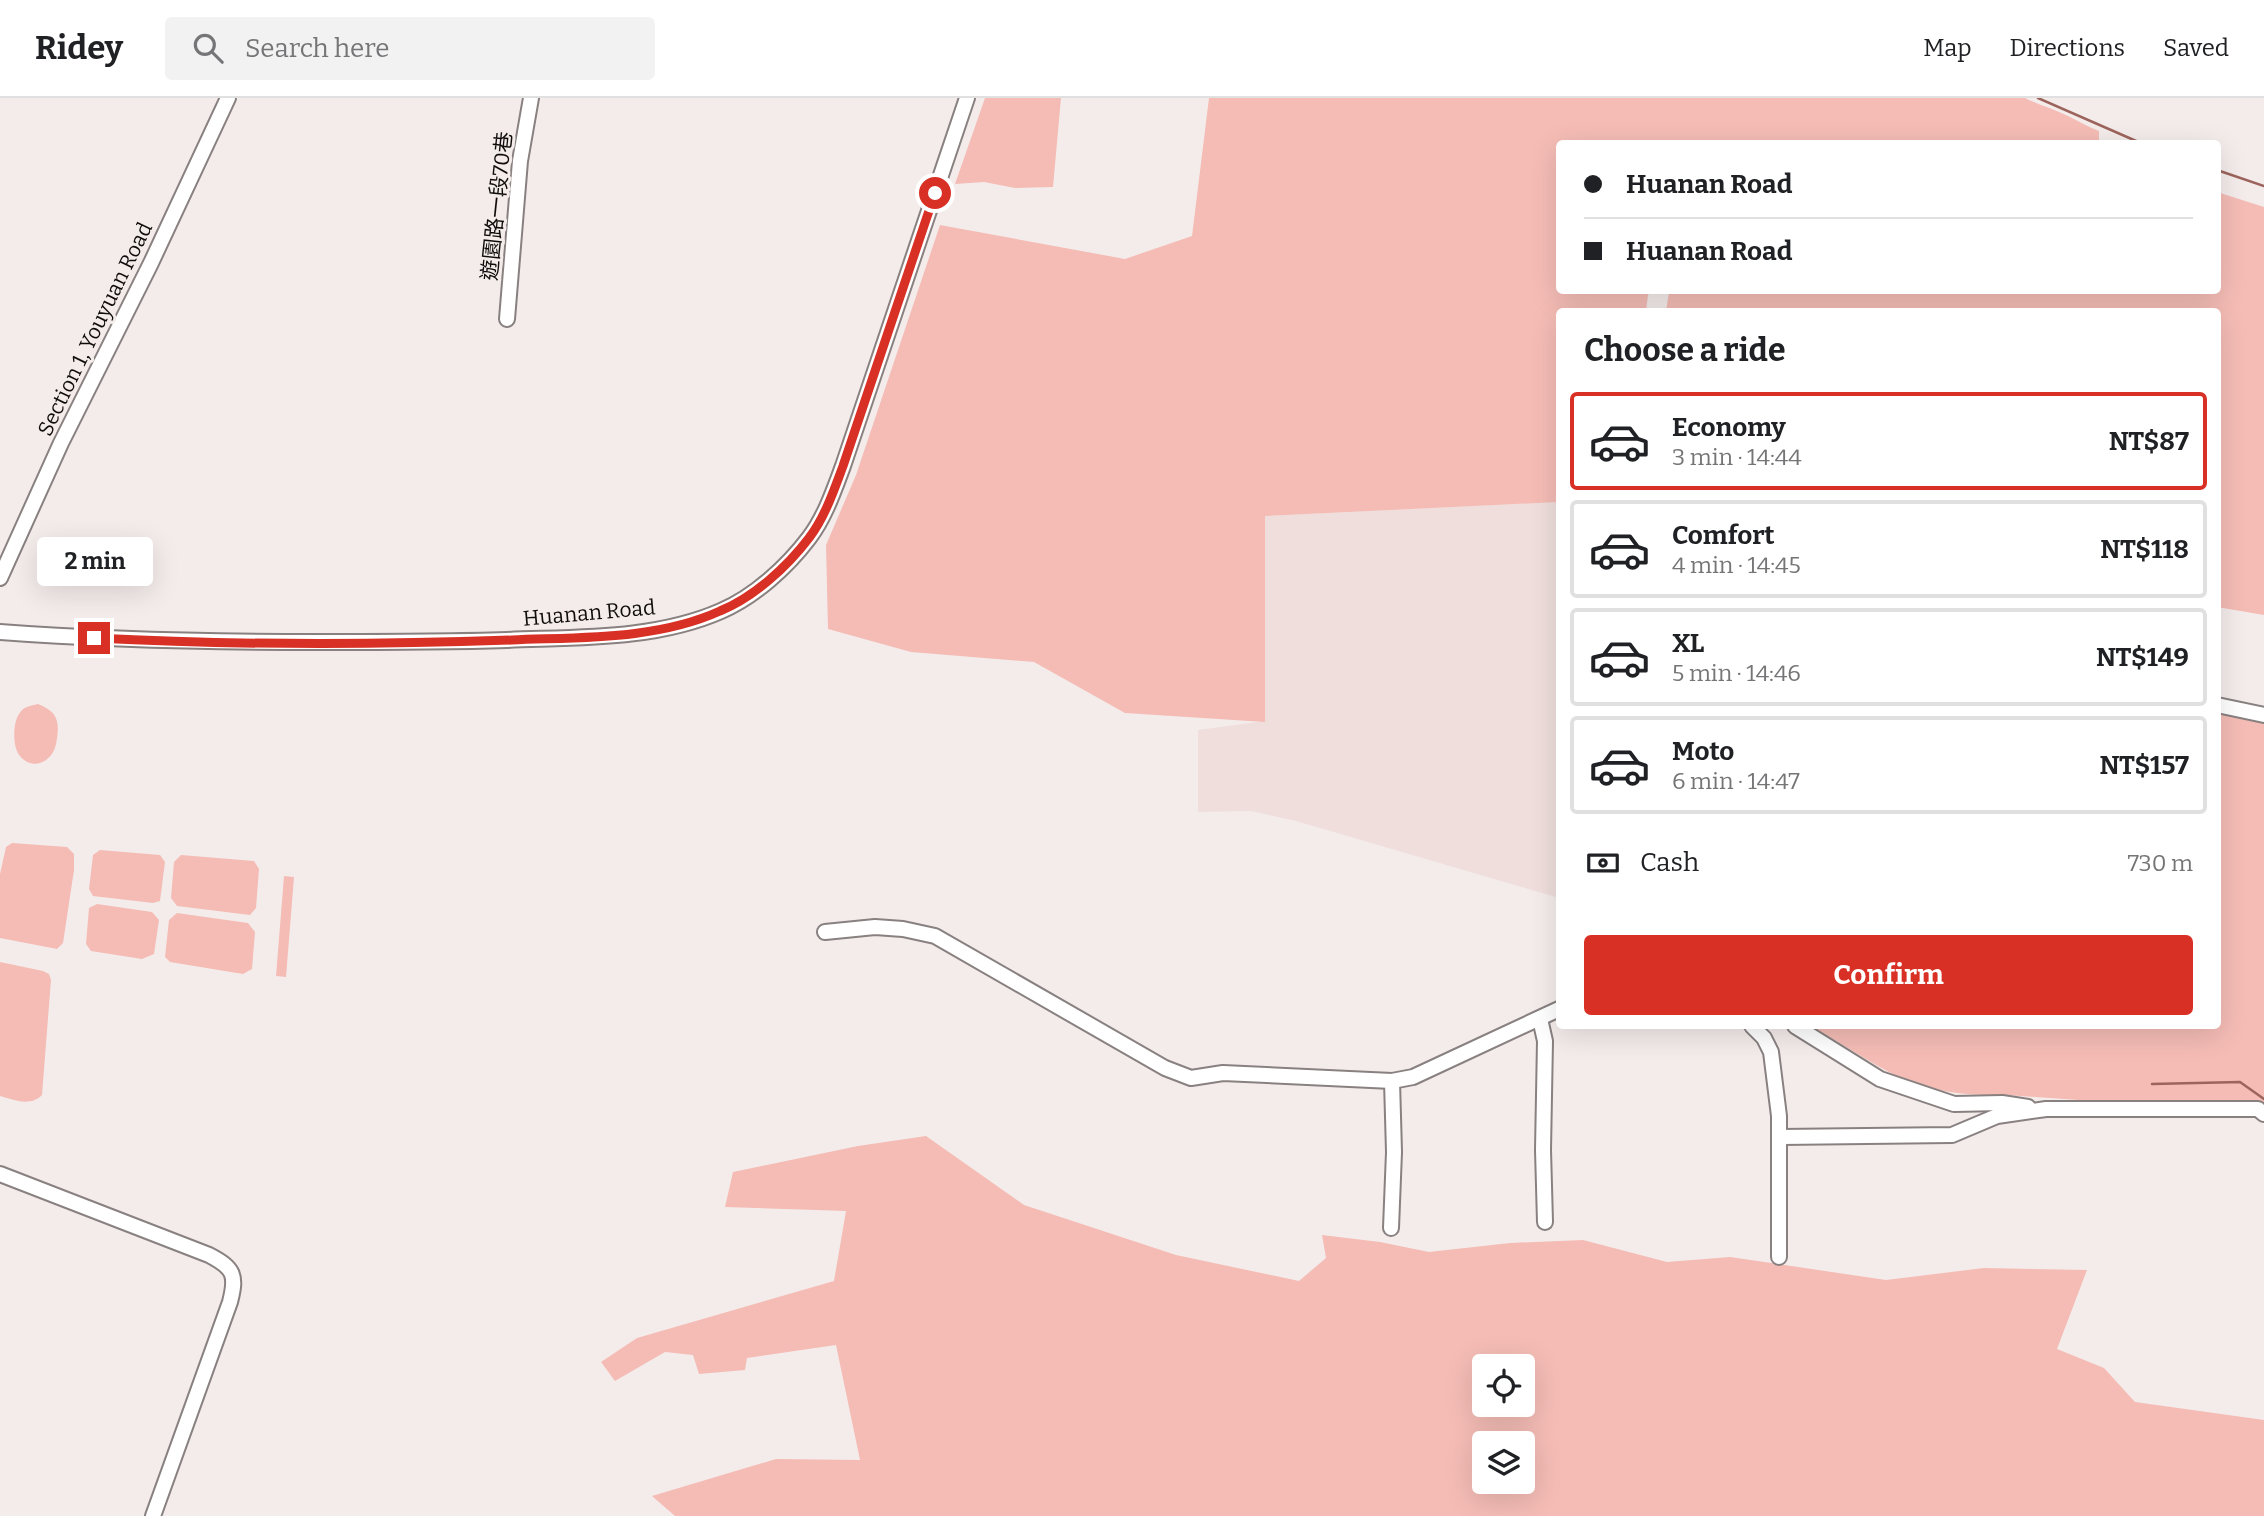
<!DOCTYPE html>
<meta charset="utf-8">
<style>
:root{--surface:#fff;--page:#f2f2f2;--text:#202124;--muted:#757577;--line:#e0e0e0;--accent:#d93025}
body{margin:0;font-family:Bitter,"Noto Sans TC",serif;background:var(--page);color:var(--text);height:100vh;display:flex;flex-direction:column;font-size:26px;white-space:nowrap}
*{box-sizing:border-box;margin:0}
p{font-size:23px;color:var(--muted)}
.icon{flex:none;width:38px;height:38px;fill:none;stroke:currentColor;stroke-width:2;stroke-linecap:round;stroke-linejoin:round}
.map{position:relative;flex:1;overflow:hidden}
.sheet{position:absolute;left:1556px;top:210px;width:665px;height:721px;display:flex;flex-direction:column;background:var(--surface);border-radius:7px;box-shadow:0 7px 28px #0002}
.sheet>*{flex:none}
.top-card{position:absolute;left:1556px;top:42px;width:665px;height:154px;border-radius:7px;box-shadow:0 7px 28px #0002;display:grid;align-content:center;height:154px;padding:0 28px;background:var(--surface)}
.tools{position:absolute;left:1472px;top:1256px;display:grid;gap:14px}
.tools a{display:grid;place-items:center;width:63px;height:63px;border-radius:7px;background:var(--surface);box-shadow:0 7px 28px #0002;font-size:35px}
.end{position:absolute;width:32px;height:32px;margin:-16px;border:9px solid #d93025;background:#fff;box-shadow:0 0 0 4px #fff}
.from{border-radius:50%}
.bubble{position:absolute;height:49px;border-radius:7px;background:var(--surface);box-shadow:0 7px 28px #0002;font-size:23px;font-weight:700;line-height:49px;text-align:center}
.top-card b{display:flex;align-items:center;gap:24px;height:66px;font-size:26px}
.top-card b+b{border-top:2px solid var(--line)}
.top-card i{width:18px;height:18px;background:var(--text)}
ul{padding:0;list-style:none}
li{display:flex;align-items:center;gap:21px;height:98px;margin:0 14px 10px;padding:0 14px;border:4px solid var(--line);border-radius:7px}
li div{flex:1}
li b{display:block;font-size:26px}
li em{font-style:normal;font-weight:700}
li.on{border-color:var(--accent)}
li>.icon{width:63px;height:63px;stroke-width:1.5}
h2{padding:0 28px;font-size:32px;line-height:84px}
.pay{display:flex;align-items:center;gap:18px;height:77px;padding:0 28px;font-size:26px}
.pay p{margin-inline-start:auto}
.button{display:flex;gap:14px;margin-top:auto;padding:14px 28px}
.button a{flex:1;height:80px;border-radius:7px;background:var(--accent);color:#fff;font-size:28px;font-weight:700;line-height:80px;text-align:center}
header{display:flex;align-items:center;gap:42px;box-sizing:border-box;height:98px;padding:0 35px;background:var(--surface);border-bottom:2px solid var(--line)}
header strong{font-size:33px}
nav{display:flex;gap:38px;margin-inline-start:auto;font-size:24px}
.search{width:490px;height:63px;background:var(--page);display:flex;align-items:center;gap:18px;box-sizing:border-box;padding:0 24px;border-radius:7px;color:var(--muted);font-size:26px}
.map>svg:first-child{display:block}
.built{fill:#efdedb}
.green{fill:#f4bcb5;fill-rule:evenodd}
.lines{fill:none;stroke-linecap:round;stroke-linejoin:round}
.stream{stroke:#9c645c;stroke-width:2.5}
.minor-casing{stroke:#888180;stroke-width:18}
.minor{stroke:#fff;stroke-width:14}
.route{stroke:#d93025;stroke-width:9}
.labels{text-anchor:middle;stroke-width:6;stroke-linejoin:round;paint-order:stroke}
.street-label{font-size:21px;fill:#0f0c0b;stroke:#f4eceb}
</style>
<header>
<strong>Ridey</strong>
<div class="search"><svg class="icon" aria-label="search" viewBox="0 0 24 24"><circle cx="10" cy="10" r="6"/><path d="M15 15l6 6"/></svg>Search here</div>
<nav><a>Map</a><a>Directions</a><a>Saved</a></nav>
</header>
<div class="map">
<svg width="2264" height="1418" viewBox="0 0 2264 1418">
<rect width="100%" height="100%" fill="#f4eceb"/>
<polygon class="built" points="1559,404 1559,800 1296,723 1251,713 1198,714 1198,632 1265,623 1265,418"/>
<g class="green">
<polygon points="985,0 1061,0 1053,89 1015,90 984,84 955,86"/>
<path d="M1209,0H2025C2039,7 2054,11 2068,18C2079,23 2088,29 2099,33V45L1559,46V192L1652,193L1648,197L1646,213L1559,214V404L1265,418V624L1125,615L1034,564L911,554L828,531L826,447L856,377L940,127L1125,161L1192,138Z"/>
<polygon points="2217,94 2264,109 2264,517 2217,509 2217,214 1666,213 1669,194 1725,192 2217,192"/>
<path d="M38,606C59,614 60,625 56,646C53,663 33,674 20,658C12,649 13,625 19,616C24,608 30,608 38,606Z"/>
<path d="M2217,612L2264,626V1015L2007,997C1972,998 1934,995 1901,980C1870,965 1841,945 1811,928H2217Z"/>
<polygon points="12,745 67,749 74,756 74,772 63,845 57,851 0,840 0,776 6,749"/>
<polygon points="100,752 160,757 165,764 160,803 153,805 93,798 89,791 93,757"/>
<polygon points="181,757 254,763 259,771 256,810 250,817 177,808 171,800 174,764"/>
<polygon points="284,778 294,779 286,879 276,878"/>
<polygon points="97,806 152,814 159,822 154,856 142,861 91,853 86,846 89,810"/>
<polygon points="177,815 248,825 255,834 252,871 243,876 170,864 165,859 169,822"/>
<path d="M0,864L43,873L49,876L51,882L42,997C30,1009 15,1002 0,998Z"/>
<path d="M926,1038L1024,1107L1176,1157L1299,1183L1326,1160L1322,1137L1380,1144L1429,1154L1510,1145L1583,1142L1667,1164L1730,1159L1886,1182L1984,1170L2087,1172L2057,1251L2104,1270L2135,1304L2264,1322V1418H675L652,1398L776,1361L860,1362L836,1247L747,1260L745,1272L699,1276L693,1257L665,1254L615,1283L601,1264L637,1240L834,1183L846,1113L725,1109L733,1074L858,1048ZM1484,1269H1522V1307H1484ZM1484,1346H1522V1384H1484Z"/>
</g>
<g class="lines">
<g class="stream">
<polyline points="2038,0 2143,46"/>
<polyline points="2217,72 2264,88"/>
<polyline points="2152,986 2240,984 2264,1001"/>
</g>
<g class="minor-casing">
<g id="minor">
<polyline points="507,221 520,63 531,0"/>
<polyline points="0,480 61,345 151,165 228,0"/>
<path d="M0,534C106,542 211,544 317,544C380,544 444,544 507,542C577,539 655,542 721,513C754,499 787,469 809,440C825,419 834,392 843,368L967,0"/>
<polyline points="2217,607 2264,617"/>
<polyline points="825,834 875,829 903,831 935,838 1165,970 1191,980 1223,975 1392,983 1413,979 1559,911"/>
<polyline points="1540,921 1545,943 1543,1052 1545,1124"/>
<polyline points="1752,928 1764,940 1771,954 1779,1018 1779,1159"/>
<polyline points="1795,928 1880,981 1954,1006 2002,1005 2028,1009"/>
<polyline points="1781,1039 1952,1037 1997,1018 2046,1011 2258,1011 2264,1016"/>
<path d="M0,1076L209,1157C234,1170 237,1177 230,1204L153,1418"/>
<polyline points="1391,1130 1394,1054 1392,983"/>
</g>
</g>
<use href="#minor" class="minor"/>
</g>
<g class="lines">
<path class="route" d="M94,540C232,547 374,547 512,542C581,539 656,542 720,513C754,499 787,469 809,440C825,419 834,392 843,368L935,95"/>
</g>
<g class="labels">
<g class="street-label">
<text transform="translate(497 108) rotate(-84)" y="7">遊園路一段70巷</text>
<text transform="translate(95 231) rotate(-64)" y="7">Section 1, Youyuan Road</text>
<text transform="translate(589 515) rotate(-5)" y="7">Huanan Road</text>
</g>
</g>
</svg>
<div class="tools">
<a><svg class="icon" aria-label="locate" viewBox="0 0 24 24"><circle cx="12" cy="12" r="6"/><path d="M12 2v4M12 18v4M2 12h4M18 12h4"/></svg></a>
<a><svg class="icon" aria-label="layers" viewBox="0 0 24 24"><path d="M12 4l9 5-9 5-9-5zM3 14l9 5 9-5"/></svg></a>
</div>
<i class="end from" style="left:935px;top:95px"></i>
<i class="end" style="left:94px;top:540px"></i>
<div class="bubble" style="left:37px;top:439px;width:116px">2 min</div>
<div class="top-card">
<b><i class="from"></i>Huanan Road</b>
<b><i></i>Huanan Road</b>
</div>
<section class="sheet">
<h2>Choose a ride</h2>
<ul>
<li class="on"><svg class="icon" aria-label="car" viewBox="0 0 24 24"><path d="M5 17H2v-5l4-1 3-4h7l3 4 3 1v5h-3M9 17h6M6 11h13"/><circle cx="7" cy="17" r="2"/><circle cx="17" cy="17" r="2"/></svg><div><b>Economy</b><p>3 min · 14:44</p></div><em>NT$87</em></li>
<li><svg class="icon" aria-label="car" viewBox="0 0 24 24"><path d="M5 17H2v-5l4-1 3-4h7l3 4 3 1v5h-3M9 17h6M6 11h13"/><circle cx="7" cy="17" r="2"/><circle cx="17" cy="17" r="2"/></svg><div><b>Comfort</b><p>4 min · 14:45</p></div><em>NT$118</em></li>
<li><svg class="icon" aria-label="car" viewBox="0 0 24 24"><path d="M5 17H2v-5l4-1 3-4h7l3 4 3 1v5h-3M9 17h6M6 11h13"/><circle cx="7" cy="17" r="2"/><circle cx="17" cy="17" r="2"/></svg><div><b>XL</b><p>5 min · 14:46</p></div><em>NT$149</em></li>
<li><svg class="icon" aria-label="car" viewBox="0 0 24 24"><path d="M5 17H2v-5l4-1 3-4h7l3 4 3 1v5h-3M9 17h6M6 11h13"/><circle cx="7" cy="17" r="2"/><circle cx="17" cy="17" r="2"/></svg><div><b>Moto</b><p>6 min · 14:47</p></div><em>NT$157</em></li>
</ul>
<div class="pay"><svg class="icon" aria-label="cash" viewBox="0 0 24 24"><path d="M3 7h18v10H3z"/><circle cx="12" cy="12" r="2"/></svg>Cash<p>730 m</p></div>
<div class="button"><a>Confirm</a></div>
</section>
</div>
